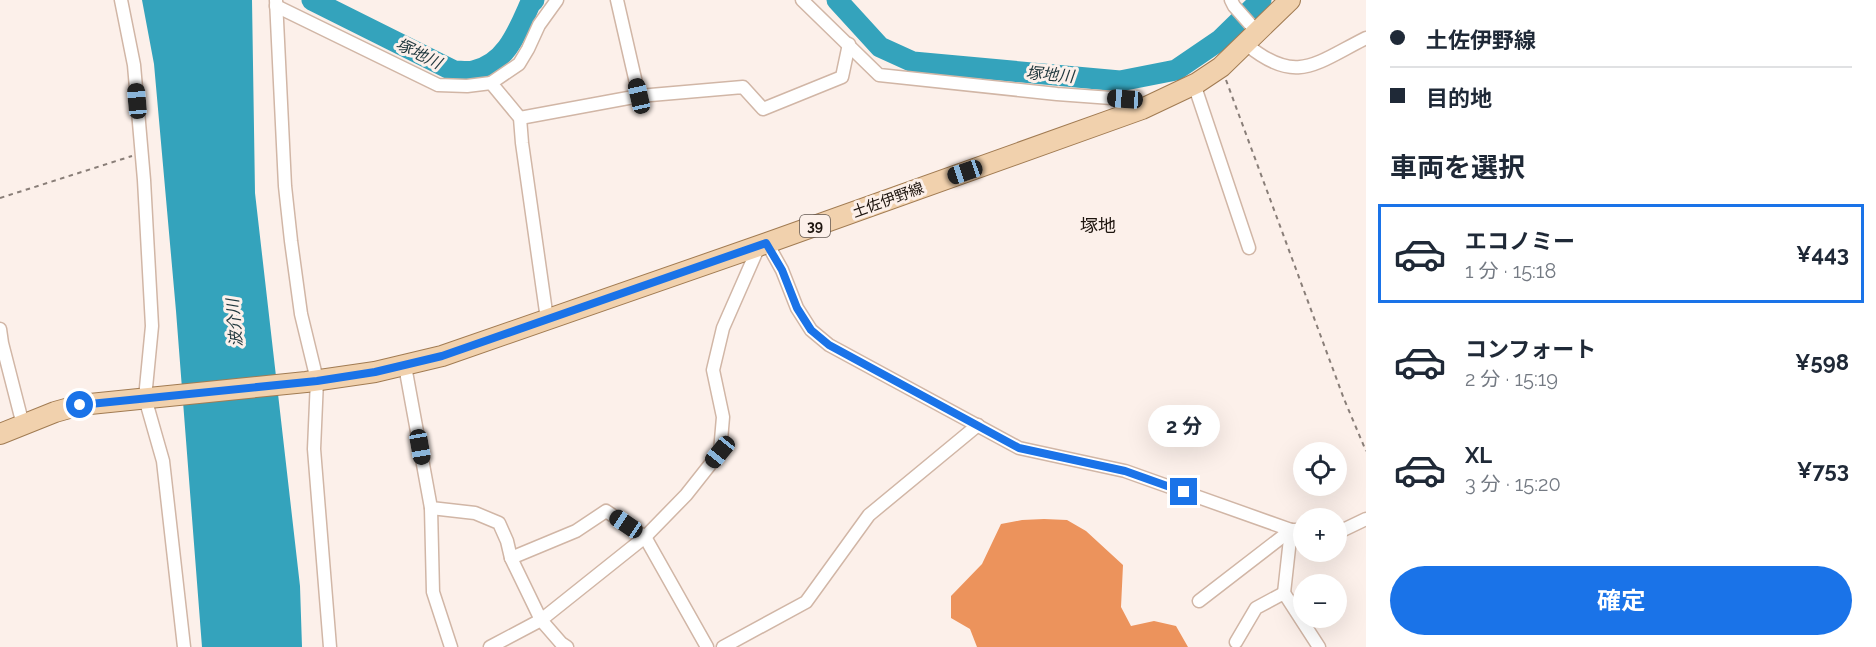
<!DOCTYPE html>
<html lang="ja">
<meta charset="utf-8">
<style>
:root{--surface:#fff;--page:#f2f2f3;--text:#1f2937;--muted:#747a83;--line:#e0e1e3;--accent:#1a73e8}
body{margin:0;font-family:Raleway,"Noto Sans JP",sans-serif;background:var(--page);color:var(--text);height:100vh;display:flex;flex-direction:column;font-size:22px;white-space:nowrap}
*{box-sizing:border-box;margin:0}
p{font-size:20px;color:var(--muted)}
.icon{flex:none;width:33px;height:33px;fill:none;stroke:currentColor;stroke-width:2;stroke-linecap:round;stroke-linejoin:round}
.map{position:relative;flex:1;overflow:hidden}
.drawer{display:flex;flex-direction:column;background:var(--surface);width:510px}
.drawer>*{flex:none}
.guide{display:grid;align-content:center;height:132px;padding:0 24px;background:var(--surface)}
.controls{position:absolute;left:1293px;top:442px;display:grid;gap:12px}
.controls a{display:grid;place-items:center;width:54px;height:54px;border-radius:50%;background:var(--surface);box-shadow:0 6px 24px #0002;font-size:30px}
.end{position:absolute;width:27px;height:27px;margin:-14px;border:8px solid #1a73e8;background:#fff;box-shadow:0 0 0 3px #fff}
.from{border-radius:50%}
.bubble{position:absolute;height:42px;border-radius:21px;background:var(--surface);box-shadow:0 6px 24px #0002;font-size:20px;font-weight:700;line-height:42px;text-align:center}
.car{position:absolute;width:18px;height:36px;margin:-18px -9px;border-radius:8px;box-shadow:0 0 4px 2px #0007;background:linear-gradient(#222 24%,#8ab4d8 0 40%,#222 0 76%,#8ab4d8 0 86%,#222 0)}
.guide b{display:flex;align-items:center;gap:21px;height:57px;font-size:22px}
.guide b+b{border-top:2px solid var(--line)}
.guide i{width:15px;height:15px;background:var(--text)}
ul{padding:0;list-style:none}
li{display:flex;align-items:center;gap:18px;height:99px;margin:0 12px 9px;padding:0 12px;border:3px solid transparent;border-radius:0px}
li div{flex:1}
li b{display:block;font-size:22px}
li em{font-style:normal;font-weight:700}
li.active{border-color:var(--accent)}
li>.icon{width:54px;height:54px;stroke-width:1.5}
h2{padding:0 24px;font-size:27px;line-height:72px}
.cta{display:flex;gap:12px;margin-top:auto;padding:12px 24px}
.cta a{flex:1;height:69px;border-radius:36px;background:var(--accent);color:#fff;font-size:24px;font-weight:700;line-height:69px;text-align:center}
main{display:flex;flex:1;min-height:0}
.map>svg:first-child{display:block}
.forest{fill:#ec935c}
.water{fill:#34a3bc}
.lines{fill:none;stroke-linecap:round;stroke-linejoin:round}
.river{stroke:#34a3bc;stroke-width:21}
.minor-casing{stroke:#d1b6a6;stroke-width:15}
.primary-casing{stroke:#a17b52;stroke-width:22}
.path{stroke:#897e78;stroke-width:2;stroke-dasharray:4.5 4.5;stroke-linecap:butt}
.minor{stroke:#fff;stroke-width:12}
.primary{stroke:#f1d1ad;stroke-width:20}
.route{stroke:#1a73e8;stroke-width:8}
.labels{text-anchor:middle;stroke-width:6;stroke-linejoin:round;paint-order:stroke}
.shield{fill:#fcf0ea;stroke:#615751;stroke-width:1.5}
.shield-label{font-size:14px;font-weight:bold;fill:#1e150f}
.street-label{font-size:15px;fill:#1e150f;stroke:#fcf0ea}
.water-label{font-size:16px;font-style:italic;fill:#1f373d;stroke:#fcf0ea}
.quarter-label{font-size:18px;fill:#1e150f;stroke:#fcf0ea}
</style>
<main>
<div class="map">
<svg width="1366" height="647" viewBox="0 0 1366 647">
<rect width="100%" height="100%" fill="#fcf0ea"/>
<polygon class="forest" points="1044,519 1067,520 1086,531 1123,565 1121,607 1131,626 1154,621 1176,626 1188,647 977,647 970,629 951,618 951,596 982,564 1001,524 1022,520"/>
<polygon class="water" points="142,0 252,0 255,193 300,586 302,647 202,647 176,311 154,64"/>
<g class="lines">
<g class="river">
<path d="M312,0L454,71C460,71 468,72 473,71C506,64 518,31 530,4L534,0"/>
<polyline points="837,0 880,47 913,62 1120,81 1176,70 1220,40 1261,0"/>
</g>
<g class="minor-casing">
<g id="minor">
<polyline points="121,0 134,65 144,180 152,326 145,398 163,461 184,647"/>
<polyline points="276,0 285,186 291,241 301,314 317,380 314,449 330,647"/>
<polyline points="802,0 879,75 1057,94 1125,99 1142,109"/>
<polyline points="1231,0 1234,6 1257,32"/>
<polyline points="276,6 438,85 467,86 491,83"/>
<path d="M1246,44C1296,86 1316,63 1366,38"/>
<polyline points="1194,84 1249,248"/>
<polyline points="639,96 743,87 763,109 842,77 849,44"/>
<polyline points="520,118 639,96 617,0"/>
<polyline points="767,243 782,270 797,308 811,330 829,345 1019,448 1125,471 1291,530 1304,530"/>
<polyline points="547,319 522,143 520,118 491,83 519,64 528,49 539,25 557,0"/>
<polyline points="0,329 2,343 23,425"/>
<polyline points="405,366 431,508 475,513 499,523 507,541 511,558 541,620 490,647"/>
<polyline points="431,508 433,592 451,647"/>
<polyline points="1336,531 1341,531 1366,519"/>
<polyline points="511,558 576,531 606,511 645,537 707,647"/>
<polyline points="1284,593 1291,530"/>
<polyline points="1199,601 1291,530"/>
<polyline points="1236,642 1256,608 1284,593 1319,647"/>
<polyline points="567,647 561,643 541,620 645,537 686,495 720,452 723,417 713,370 723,328 759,246"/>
<polyline points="723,647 806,602 869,515 978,425"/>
</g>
</g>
<g class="primary-casing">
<polyline id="primary" points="0,434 55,412 80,405 306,382 375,372 442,356 767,243 1142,109 1197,83 1221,67 1290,0"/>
</g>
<g class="path">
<polyline points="1226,80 1344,399 1366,451"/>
<polyline points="0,198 132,156"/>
</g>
<use href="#minor" class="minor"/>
<use href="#primary" class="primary"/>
</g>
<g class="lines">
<polyline class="route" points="80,405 317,381 375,372 442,356 766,243 782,270 797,308 811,330 829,345 1019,448 1125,471 1184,492"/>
</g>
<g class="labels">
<rect class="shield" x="800" y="215" width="30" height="22" rx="4.5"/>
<g class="shield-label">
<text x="815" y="231">39</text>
</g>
<g class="street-label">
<text transform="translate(888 200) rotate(-20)" y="5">土佐伊野線</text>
</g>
<g class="water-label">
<text transform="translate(419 53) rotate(26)" y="6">塚地川</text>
<text transform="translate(1050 74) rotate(5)" y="6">塚地川</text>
<text transform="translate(234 323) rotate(-95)" y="6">波介川</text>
</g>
<g class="quarter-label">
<text x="1098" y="232">塚地</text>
</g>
</g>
</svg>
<div class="controls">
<a><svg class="icon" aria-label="locate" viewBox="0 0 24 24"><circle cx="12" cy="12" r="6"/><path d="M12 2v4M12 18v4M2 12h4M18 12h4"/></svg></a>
<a>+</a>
<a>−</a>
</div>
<i class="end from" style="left:80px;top:405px"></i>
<i class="end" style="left:1184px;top:492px"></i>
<div class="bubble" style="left:1148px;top:405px;width:72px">2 分</div>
<i class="car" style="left:639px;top:96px;rotate:347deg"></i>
<i class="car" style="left:1125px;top:99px;rotate:274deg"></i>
<i class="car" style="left:137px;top:101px;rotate:355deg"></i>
<i class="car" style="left:965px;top:172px;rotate:251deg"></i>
<i class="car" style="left:420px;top:447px;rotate:170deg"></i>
<i class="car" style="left:720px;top:452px;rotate:219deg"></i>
<i class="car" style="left:626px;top:524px;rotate:304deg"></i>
</div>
<section class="drawer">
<div class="guide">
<b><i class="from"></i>土佐伊野線</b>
<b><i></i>目的地</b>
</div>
<h2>車両を選択</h2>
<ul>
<li class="active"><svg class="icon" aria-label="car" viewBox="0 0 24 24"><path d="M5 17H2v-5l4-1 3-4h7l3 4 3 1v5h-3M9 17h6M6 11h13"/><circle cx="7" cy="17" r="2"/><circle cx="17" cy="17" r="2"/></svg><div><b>エコノミー</b><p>1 分 · 15:18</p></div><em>¥443</em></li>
<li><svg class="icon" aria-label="car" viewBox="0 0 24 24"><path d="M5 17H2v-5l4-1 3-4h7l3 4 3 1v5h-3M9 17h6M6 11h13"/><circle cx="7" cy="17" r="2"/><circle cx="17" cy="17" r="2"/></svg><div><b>コンフォート</b><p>2 分 · 15:19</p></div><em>¥598</em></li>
<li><svg class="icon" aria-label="car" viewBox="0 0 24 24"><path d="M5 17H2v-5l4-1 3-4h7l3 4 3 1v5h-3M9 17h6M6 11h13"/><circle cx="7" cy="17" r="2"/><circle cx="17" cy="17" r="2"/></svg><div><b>XL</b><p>3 分 · 15:20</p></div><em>¥753</em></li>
</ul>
<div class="cta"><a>確定</a></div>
</section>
</main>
